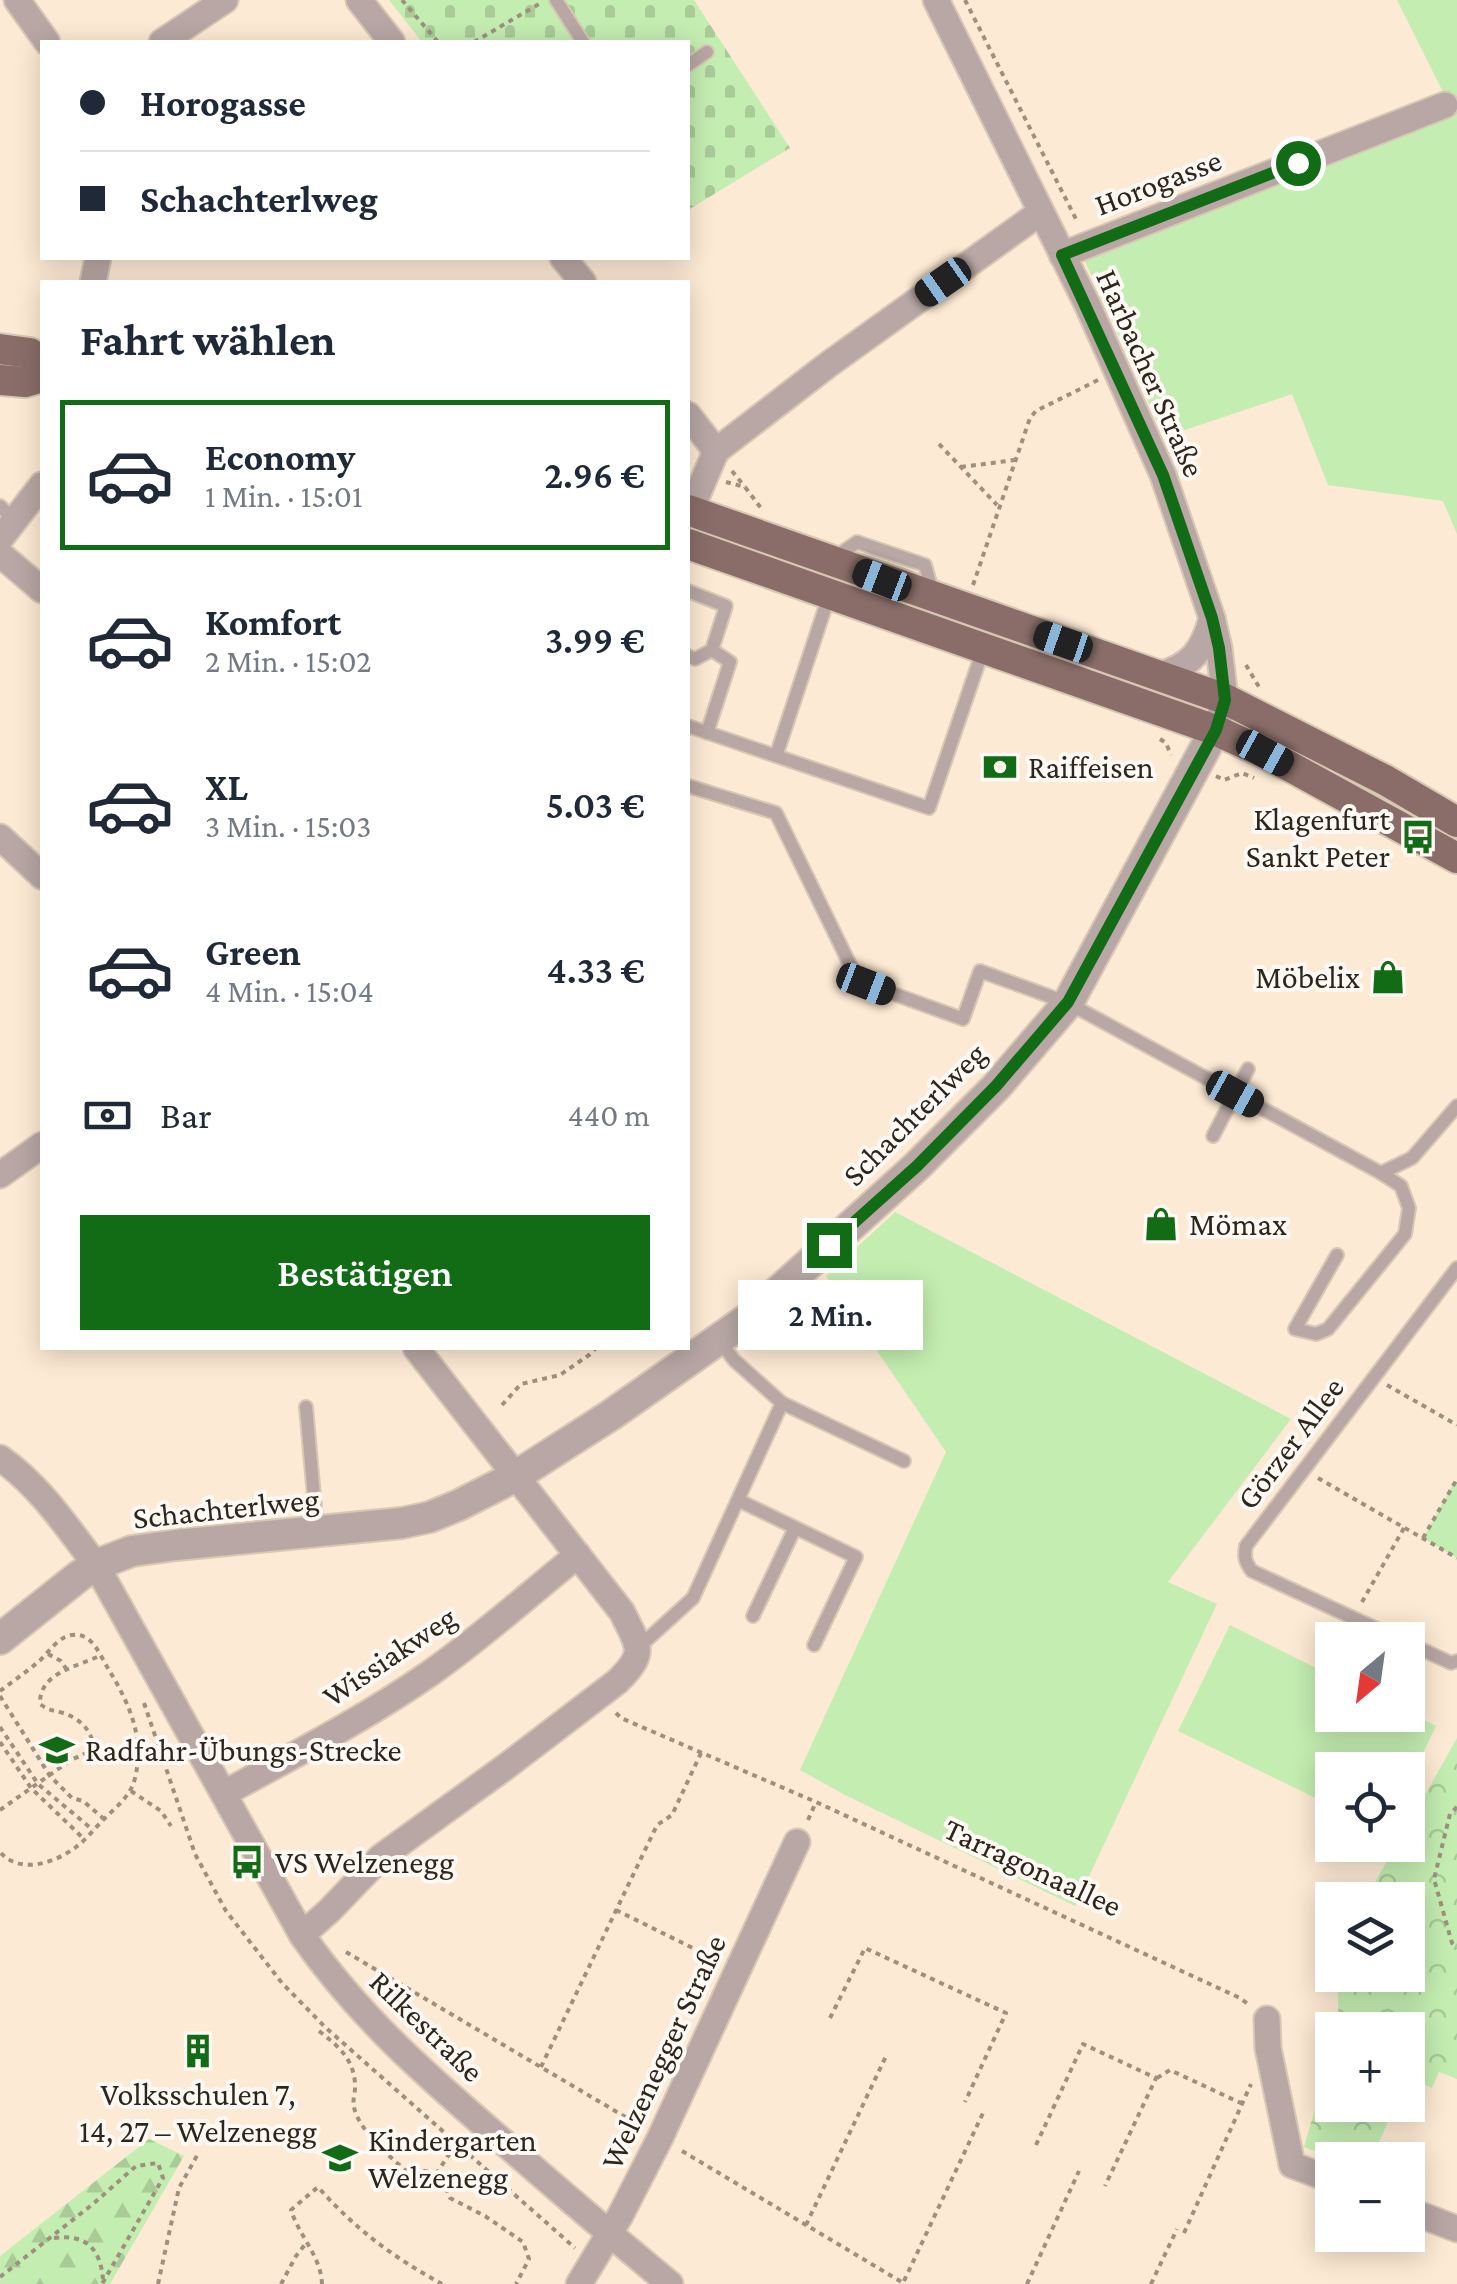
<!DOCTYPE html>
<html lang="de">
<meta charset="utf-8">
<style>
:root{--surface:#fff;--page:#f2f2f3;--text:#1f2937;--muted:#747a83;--line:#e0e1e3;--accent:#126c15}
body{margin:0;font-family:"Crimson Pro",serif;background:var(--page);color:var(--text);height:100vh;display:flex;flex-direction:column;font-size:38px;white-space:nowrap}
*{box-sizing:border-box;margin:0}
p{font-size:32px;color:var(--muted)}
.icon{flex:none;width:55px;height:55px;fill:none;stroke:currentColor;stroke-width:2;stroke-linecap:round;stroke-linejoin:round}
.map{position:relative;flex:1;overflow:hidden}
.side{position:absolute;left:40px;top:280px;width:650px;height:1070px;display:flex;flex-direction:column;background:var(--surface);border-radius:0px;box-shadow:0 5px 25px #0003}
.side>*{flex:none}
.banner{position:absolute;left:40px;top:40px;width:650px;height:220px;border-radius:0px;box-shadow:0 5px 25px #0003;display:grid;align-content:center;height:220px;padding:0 40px;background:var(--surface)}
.needle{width:65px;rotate:209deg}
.tools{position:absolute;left:1315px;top:1622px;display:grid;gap:20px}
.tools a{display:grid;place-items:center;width:110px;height:110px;border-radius:0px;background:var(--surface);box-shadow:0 5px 25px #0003;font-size:50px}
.end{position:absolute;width:45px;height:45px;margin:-22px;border:12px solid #126c15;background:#fff;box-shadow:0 0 0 5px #fff}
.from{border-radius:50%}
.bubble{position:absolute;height:70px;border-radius:0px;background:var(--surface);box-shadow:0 5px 25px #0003;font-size:32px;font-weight:600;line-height:70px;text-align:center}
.car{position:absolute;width:30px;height:60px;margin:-30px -15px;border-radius:12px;box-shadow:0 0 8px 2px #0007;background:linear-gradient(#222 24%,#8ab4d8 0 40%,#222 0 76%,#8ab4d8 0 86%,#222 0)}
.banner b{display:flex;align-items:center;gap:35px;height:95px;font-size:38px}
.banner b+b{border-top:2px solid var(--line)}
.banner i{width:25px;height:25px;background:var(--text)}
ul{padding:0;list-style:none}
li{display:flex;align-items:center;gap:30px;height:150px;margin:0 20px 15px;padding:0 20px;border:5px solid transparent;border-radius:0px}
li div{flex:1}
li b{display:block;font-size:38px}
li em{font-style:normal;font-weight:600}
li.on{border-color:var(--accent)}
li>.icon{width:90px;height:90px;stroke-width:1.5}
h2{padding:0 40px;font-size:45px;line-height:120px}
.pay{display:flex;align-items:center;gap:25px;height:110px;padding:0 40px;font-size:38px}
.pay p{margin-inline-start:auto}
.button{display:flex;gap:20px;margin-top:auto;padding:20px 40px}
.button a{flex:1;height:115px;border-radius:0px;background:var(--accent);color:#fff;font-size:40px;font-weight:600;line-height:115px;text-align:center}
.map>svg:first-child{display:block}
.grass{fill:#c4edb1}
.forest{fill:url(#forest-firs)}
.cemetery{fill:url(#cemetery-stones)}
.park{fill:url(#park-crowns)}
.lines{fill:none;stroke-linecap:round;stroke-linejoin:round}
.service-casing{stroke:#d8c7b3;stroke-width:16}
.minor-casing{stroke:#d8c7b3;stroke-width:29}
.tertiary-casing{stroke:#d8c7b3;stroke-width:34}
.primary-casing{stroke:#d8c7b3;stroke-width:34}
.path{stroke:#9e907f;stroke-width:4;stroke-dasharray:5 5;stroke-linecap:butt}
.service{stroke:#b8a7a4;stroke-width:12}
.minor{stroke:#b8a7a4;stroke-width:25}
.tertiary{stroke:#b8a7a4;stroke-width:30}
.primary{stroke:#8a6d68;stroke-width:30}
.route{stroke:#126c15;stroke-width:12}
.labels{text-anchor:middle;stroke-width:8;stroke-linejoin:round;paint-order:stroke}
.street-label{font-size:32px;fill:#2e261b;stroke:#fef9f4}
.poi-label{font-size:32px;fill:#2e261b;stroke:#fef9f4;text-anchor:start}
</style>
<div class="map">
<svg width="1457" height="2284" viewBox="0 0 1457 2284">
<defs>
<pattern id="forest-firs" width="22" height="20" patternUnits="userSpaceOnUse" patternTransform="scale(2.5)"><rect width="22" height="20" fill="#c4edb1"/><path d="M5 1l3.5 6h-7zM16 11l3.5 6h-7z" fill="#a9cb98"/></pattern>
<pattern id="cemetery-stones" width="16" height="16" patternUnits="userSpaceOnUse" patternTransform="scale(2.5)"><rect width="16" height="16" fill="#c4edb1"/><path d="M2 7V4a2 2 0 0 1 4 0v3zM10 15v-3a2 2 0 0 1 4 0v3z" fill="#a9cb98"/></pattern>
<pattern id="park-crowns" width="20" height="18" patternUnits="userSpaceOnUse" patternTransform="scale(2.5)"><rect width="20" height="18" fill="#c4edb1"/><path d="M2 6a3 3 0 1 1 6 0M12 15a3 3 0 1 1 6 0" fill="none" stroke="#a9cb98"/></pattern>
</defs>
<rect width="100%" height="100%" fill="#fdead4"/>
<g class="grass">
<polygon points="1397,0 1457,0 1457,534 1443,501 1328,485 1292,394 1164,437 1083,257 1455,116"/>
<polygon points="895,1212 1291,1419 1168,1582 1217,1604 1075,1906 845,1795 800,1770 946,1452 826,1276"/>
<polygon points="1455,1481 1457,1482 1457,1558 1423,1538"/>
<polygon points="1230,1625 1332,1676 1332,1715 1408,1715 1408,1712 1436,1726 1408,1784 1408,1770 1332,1770 1332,1806 1178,1731"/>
</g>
<polygon class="forest" points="149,2139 184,2156 110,2284 0,2284 0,2256"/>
<polygon class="cemetery" points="389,0 694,0 790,148 688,210 688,42 422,42"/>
<g class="park">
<polygon points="1457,1738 1457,2079 1439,2072 1432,2088 1408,2078 1408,2030 1339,2030 1337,1975 1408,1975 1408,1900 1365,1900 1396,1845 1408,1845 1408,1825"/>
<polygon points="1332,2051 1332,2105 1395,2105 1378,2145 1372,2143 1365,2160 1337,2160 1304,2147"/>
</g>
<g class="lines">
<g class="service-casing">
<g id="service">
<polyline points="556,0 583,42"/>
<polyline points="688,65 707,52"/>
<polyline points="0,506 15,521"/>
<polyline points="834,558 857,542 925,565 933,594"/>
<polyline points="688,591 726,606 712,650 695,659 688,656"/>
<polyline points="688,726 929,808 983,650"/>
<polyline points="707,733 730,662 712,650"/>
<polyline points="776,756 830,593"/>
<polyline points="688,786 776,813 858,981 963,1019 980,971 1068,1003 1381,1173 1412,1158 1457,1106"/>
<polyline points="1213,1136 1248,1069"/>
<polyline points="1337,1255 1295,1329 1316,1334 1328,1329 1405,1234 1409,1208 1401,1186 1381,1173"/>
<polyline points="782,1403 904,1461"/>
<polyline points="306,1407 317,1530"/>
<polyline points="738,1500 856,1557 814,1645"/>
<polyline points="753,1616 795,1528"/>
<path d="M1401,1640L1252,1571C1245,1562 1244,1557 1246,1546L1457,1268"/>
<polyline points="1408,1643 1451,1663 1457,1661"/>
<polyline points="639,1647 693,1598 782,1403 734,1360 719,1340"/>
</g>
</g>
<g class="minor-casing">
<g id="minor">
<polyline points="17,0 47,42"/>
<polyline points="359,0 392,42"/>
<polyline points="936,0 1088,306 1163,475 1212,618 1219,648 1225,699 1215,730"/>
<polyline points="162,42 225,0"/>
<polyline points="1062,255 1445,105"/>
<polyline points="563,258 583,282"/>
<polyline points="93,282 98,258"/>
<polyline points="688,415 716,451"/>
<polyline points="688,501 695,500 716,451 829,364 1041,212"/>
<polyline points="0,539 42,485"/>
<polyline points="0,554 42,590"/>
<path d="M1159,675C1192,666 1203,650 1212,618"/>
<polyline points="0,837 42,876"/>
<polyline points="0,1175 42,1145"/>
<path d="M0,1458C40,1486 67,1527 96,1565L302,1935C357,2015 427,2076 500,2139C556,2188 612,2236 670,2284"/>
<path d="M225,1793C294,1755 364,1719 429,1674C481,1638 529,1594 578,1555"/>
<path d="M302,1935L329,1911L381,1857L504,1768L618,1681C648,1651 638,1646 622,1612L416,1348"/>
<polyline points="1267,2019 1268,2048 1292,2165 1332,2180"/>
<polyline points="1408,2210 1457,2229"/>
<polyline points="579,2284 620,2216 660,2138 797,1842"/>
</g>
</g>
<g class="tertiary-casing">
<polyline id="tertiary" points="0,1639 79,1576 96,1565 132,1551 176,1545 402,1523 430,1517 459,1505 516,1476 611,1415 749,1318 917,1166 996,1087 1068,1003 1215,730"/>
</g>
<g class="primary-casing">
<g id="primary">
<polyline points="0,349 30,353 42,366"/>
<polyline points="0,380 25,382 42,377"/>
<polyline points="688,510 1225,699 1385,780 1457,822"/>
<polyline points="688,544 1215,730 1265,753 1457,858"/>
</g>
</g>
<g class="path">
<polyline points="402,0 438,42"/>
<polyline points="965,0 1078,223"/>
<polyline points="474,42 539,4"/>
<polyline points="939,444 997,505"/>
<polyline points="961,467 1015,460"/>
<polyline points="732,471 745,487"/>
<polyline points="726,482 745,487 761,508"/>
<polyline points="973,585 1030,418 1036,411 1098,380"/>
<polyline points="1246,665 1259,687"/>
<polyline points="1160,739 1166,743 1171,755"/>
<polyline points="1216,776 1224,780 1242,773 1254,778"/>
<polyline points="1387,1385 1457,1425"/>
<polyline points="502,1405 521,1384 560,1375 589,1355 596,1348"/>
<polyline points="1318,1478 1457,1558"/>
<polyline points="1423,1538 1457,1479"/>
<polyline points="1362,1602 1404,1528"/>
<polyline points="48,1654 61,1661 67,1670"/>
<path d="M0,1691C12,1682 25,1673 37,1663C48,1654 57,1637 72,1635C93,1632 100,1656 109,1670C129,1703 145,1738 135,1778C131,1796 116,1807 103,1820C94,1829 86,1840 76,1847C55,1863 20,1875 0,1852"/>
<polyline points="0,1696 50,1776 72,1798 83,1801 104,1819"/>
<polyline points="144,1703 195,1854 226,1911 282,1983 325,2027 575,2248"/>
<polyline points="616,1713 621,1718 816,1802 1240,1998 1248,2004"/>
<polyline points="0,1727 38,1784 93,1830"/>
<polyline points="0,1742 31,1788 84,1839"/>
<path d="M95,1749C91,1731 82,1719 63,1713C53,1710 49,1711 40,1704C39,1672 78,1667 101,1655"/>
<polyline points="131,1791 161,1811 171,1826"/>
<polyline points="1457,1807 1450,1814 1434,1879 1452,1943 1457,1948"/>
<polyline points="0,1810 71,1760 95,1749 137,1751"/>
<polyline points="808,1820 816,1802"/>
<polyline points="616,1910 719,1961"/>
<polyline points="346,1952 639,2125"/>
<polyline points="830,2018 865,1948 1006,2013 965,2102"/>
<path d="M319,2031C338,2046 353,2058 355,2083C356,2091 352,2100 354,2107C358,2129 389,2156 405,2170C433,2170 440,2172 450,2198L485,2216L523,2242L529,2259L516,2284"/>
<polyline points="541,2067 657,1825 672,1815 701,1753"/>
<polyline points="1157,2078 1170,2070 1243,2104"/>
<polyline points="1036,2145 1083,2044 1156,2078 1105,2186"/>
<polyline points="682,2151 905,2284"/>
<polyline points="436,2174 456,2144"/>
<polyline points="806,2225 887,2054"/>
<polyline points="1184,2233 1251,2084"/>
<path d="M54,2238C86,2234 100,2248 103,2279"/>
<polyline points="0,2277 93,2204 136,2166 158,2163 163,2178 102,2284"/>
<polyline points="904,2281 983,2113"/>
<polyline points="158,2284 179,2188 199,2152"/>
<polyline points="281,2284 296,2256 307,2242"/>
<path d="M322,2284C321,2256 299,2236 291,2210L318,2187C355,2229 393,2257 442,2284"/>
<polyline points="1027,2284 1079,2171"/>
<polyline points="1151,2284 1177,2229"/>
</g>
<use href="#service" class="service"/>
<use href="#minor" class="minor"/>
<use href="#tertiary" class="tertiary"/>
<use href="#primary" class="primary"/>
</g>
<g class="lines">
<polyline class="route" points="829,1245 917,1166 996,1086 1068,1002 1216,730 1225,700 1219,648 1212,618 1163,475 1062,255 1298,163"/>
</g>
<defs>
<g id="bank-bare" transform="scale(2.7)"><path d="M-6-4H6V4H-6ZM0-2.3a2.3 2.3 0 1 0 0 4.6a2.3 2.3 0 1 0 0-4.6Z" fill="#126c15" stroke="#fef9f4" stroke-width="2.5" paint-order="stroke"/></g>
<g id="bus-bare" transform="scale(2.7)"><path d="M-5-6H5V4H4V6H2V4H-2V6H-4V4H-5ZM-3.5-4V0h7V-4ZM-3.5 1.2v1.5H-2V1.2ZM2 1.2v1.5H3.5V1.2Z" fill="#126c15" stroke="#fef9f4" stroke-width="2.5" paint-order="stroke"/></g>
<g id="shop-bare" transform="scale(2.7)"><path d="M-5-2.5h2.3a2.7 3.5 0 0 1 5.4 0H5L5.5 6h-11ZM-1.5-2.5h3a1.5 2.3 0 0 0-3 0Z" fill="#126c15" stroke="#fef9f4" stroke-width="2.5" paint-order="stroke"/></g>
<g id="school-bare" transform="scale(2.7)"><path d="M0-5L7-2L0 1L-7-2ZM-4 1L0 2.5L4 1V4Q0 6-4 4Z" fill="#126c15" stroke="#fef9f4" stroke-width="2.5" paint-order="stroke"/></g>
<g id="building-bare" transform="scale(2.7)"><path d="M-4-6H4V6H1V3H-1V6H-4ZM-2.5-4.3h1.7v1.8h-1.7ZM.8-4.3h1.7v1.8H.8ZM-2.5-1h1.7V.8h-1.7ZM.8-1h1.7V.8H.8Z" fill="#126c15" stroke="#fef9f4" stroke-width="2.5" paint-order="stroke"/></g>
</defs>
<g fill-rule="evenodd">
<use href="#bank-bare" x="1000" y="767"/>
<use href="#bus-bare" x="1418" y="837"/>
<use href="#shop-bare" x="1388" y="977"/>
<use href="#shop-bare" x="1161" y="1224"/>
<use href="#school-bare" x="57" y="1750"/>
<use href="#bus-bare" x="247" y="1862"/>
<use href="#building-bare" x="198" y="2051"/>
<use href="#school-bare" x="340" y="2158"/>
</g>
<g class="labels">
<g class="street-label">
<text transform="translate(1158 182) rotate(-21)" y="11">Horogasse</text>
<text transform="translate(1151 373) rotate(66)" y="11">Harbacher Straße</text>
<text transform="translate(914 1114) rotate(-45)" y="11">Schachterlweg</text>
<text transform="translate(1290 1443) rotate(-53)" y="11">Görzer Allee</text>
<text transform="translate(226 1508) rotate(-6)" y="11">Schachterlweg</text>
<text transform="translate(389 1656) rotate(-34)" y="11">Wissiakweg</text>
<text transform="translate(1033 1867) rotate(25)" y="11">Tarragonaallee</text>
<text transform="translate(427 2026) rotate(44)" y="11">Rilkestraße</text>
<text transform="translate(663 2052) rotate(-65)" y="11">Welzenegger Straße</text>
</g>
<g class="poi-label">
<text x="1028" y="778">Raiffeisen</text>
<text x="1390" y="830" text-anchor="end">Klagenfurt<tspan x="1390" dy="37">Sankt Peter</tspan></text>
<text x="1360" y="988" text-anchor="end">Möbelix</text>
<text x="1189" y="1235">Mömax</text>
<text x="85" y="1761">Radfahr-Übungs-Strecke</text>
<text x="275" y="1873">VS Welzenegg</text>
<text x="198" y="2105" text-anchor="middle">Volksschulen 7,<tspan x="198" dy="37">14, 27 – Welzenegg</tspan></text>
<text x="368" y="2151">Kindergarten<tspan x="368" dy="37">Welzenegg</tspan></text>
</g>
</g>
</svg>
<div class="tools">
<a><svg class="needle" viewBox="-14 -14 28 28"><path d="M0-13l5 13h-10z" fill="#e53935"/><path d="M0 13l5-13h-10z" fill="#747a83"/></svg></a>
<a><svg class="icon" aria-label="locate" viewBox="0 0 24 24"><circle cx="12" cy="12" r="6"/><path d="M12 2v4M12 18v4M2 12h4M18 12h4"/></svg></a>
<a><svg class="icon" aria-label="layers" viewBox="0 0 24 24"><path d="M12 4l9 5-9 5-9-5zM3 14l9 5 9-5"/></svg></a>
<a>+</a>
<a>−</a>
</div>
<i class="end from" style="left:1298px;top:163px"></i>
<i class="end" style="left:829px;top:1245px"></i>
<div class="bubble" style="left:738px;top:1280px;width:185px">2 Min.</div>
<i class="car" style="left:943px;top:282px;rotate:235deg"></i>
<i class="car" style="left:882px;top:580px;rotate:291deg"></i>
<i class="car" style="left:1063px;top:642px;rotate:289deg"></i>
<i class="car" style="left:1265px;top:753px;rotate:119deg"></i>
<i class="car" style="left:866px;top:984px;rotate:111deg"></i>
<i class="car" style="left:1235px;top:1094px;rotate:119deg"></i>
<div class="banner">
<b><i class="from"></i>Horogasse</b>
<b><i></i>Schachterlweg</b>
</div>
<section class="side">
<h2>Fahrt wählen</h2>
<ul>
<li class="on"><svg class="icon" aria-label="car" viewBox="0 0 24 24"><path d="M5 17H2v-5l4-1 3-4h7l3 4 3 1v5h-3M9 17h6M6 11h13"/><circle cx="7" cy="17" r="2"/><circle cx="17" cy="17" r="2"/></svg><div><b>Economy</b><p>1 Min. · 15:01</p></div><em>2.96 €</em></li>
<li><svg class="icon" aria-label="car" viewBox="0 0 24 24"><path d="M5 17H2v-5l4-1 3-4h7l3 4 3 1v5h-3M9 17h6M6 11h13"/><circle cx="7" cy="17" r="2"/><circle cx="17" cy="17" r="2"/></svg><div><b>Komfort</b><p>2 Min. · 15:02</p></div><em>3.99 €</em></li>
<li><svg class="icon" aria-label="car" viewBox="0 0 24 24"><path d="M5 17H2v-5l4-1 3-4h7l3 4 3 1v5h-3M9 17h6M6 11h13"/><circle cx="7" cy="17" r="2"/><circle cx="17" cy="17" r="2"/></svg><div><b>XL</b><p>3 Min. · 15:03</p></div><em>5.03 €</em></li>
<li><svg class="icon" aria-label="car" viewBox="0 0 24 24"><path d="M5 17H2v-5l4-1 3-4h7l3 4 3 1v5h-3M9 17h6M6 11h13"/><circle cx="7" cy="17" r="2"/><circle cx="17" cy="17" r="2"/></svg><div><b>Green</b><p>4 Min. · 15:04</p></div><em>4.33 €</em></li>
</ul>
<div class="pay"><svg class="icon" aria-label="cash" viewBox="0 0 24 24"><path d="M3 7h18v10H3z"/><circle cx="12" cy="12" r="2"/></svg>Bar<p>440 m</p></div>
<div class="button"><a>Bestätigen</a></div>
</section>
</div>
